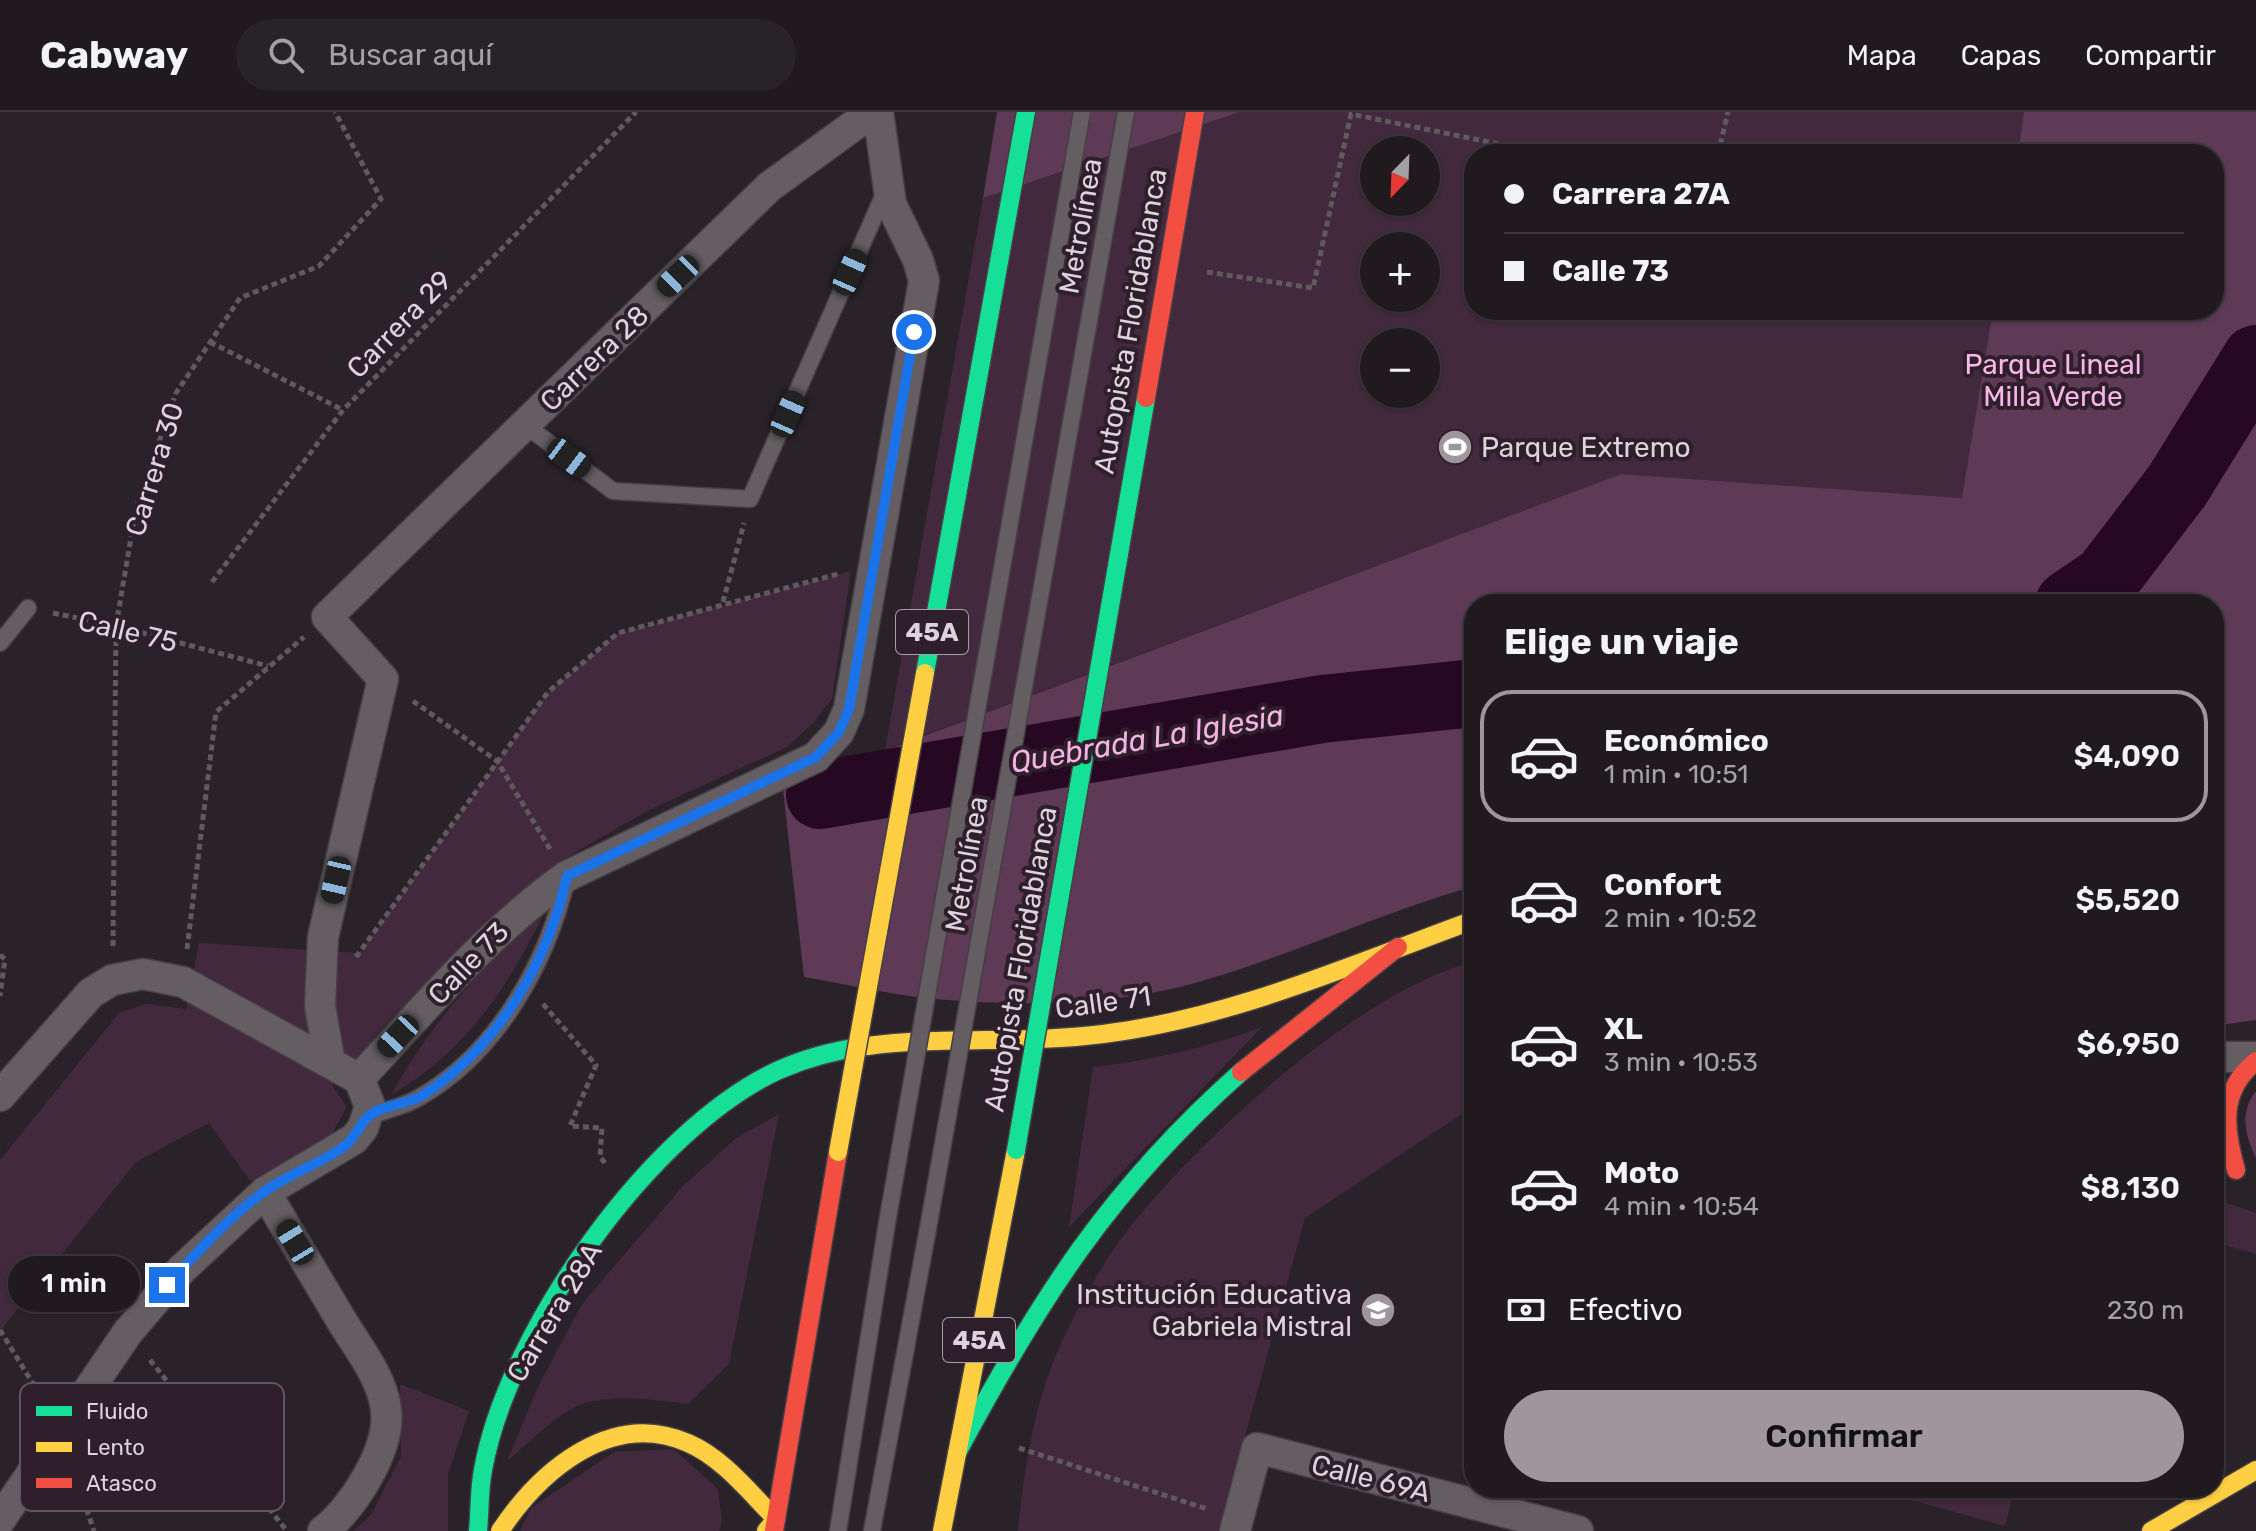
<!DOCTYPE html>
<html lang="es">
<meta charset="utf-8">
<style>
:root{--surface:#201a1f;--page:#282328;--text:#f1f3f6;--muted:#a2a1a4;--line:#3d383d;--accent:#9f959d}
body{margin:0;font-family:Rubik,sans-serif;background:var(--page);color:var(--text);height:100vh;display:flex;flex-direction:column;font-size:30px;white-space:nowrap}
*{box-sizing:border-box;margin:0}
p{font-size:26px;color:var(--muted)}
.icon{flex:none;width:44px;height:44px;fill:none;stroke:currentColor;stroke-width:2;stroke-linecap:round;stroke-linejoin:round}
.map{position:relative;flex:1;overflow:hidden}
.panel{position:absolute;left:1464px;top:482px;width:760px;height:904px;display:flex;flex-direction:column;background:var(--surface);border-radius:32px;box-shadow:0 2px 6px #0004,0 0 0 2px var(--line)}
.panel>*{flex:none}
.top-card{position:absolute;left:1464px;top:32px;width:760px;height:176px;border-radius:32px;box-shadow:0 2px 6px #0004,0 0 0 2px var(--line);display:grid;align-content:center;height:176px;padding:0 40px;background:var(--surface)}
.needle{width:52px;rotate:203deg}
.buttons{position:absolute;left:1360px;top:24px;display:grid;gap:16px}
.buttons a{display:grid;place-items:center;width:80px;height:80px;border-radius:50%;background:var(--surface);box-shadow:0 2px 6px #0004,0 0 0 2px var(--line);font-size:40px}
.end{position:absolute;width:36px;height:36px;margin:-18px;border:10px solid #1a73e8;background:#fff;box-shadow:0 0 0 4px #fff}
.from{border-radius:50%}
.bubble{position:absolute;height:56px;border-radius:28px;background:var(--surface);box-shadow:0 2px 6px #0004,0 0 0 2px var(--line);font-size:26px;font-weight:600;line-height:56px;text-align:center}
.car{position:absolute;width:24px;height:48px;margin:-24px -12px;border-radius:10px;box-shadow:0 0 6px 2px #0007;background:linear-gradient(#222 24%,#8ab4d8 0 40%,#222 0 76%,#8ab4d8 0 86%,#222 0)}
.top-card b{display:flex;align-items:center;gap:28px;height:76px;font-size:30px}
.top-card b+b{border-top:2px solid var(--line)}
.top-card i{width:20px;height:20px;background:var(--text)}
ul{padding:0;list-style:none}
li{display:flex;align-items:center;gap:24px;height:132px;margin:0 16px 12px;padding:0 24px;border:4px solid transparent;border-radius:32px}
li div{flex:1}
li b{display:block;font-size:30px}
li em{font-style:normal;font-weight:600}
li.on{border-color:var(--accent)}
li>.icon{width:72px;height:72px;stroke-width:1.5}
h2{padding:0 40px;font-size:36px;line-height:96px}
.pay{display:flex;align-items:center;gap:20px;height:88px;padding:0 40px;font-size:30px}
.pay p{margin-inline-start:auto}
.cta{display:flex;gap:16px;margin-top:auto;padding:16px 40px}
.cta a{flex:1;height:92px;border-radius:48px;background:var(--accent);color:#111;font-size:32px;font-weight:600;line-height:92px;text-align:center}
header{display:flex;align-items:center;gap:48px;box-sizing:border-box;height:112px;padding:0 40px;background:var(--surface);border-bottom:2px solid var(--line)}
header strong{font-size:38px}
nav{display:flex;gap:44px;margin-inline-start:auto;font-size:28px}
.search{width:560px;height:72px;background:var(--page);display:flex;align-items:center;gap:20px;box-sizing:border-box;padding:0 28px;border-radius:44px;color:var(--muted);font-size:30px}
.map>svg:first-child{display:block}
.green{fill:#42293d;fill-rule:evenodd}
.forest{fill:#5e3a56}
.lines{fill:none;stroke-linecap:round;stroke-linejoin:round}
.river{stroke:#270823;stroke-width:68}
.lane-casing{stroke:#463f45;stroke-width:19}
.street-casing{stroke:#463f45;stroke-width:33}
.fast-casing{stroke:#463f45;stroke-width:21}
.slow-casing{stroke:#463f45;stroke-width:21}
.jam-casing{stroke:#463f45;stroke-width:21}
.path{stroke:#605a5f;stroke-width:5;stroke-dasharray:6 4;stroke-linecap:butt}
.lane{stroke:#645d62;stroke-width:16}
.street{stroke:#645d62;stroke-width:30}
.fast{stroke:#16e098;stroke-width:18}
.slow{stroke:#ffcf43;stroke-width:18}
.jam{stroke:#f24e42;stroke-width:18}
.lane-bridge-casing{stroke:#463f45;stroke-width:19;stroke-linecap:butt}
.fast-bridge-casing{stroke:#463f45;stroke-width:21;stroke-linecap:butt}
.slow-bridge-casing{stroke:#463f45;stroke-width:21;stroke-linecap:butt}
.jam-bridge-casing{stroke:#463f45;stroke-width:21;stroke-linecap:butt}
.lane-bridge{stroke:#645d62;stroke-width:16}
.fast-bridge{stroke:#16e098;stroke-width:18}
.slow-bridge{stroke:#ffcf43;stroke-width:18}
.jam-bridge{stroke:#f24e42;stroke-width:18}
.route{stroke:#1a73e8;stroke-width:10}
.labels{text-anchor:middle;stroke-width:8;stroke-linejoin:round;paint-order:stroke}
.shield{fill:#2e1f2b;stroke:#a99da6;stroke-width:2}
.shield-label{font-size:26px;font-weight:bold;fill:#ded3db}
.street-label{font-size:28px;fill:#ded3db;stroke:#2e1f2b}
.park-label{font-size:28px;fill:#f9b6ea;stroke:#2e1f2b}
.poi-label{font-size:28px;fill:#ded3db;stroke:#2e1f2b;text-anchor:start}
.water-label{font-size:30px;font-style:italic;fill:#f4b2e5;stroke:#2e1f2b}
.key{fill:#2e1f2b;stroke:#635560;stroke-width:2}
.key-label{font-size:22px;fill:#ded3db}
</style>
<header>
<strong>Cabway</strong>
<div class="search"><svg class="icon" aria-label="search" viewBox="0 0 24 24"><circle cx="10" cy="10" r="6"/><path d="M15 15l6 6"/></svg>Buscar aquí</div>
<nav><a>Mapa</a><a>Capas</a><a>Compartir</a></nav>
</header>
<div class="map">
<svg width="2256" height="1419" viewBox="0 0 2256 1419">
<rect width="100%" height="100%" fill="#2a2229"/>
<g class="green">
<path d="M1240,0H2256L2214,42H1474V198H2193L1963,386L1621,362L885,638L983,86ZM1374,38H1426V90H1374ZM1374,134H1426V186H1374ZM1374,230H1426V282H1374Z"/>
<polygon points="851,459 832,587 812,612 787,635 649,698 567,745 490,807 332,973 347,995 330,1025 250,1069 209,1011 136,1050 0,1219 0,1048 119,901 146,892 186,897 199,831 359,841 548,580 618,521"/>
<path d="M546,798C507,876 468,938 391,983C431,911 484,851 546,798Z"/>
<path d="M1474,850V994L1305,1106L1219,1419H1018C1025,1348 1037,1273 1072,1209C1085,1183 1101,1155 1118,1131C1187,1037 1361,876 1474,850Z"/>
<path d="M1262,915L1069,1115L1093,955C1153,948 1206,936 1262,915Z"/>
<path d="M779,1002L729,1252L688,1292C650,1288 599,1278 565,1301C544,1315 526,1333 507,1349L537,1277L582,1192L682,1075L735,1027Z"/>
<polygon points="2214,1087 2256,1101 2256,1142 2214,1130"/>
<polygon points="400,1272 469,1299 448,1362 448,1419 353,1419 371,1403 401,1344"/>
<polygon points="673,1337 718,1377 722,1410 719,1419 520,1419 531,1396 614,1340"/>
<polygon points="1868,1376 2015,1376 2005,1414"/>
</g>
<g class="forest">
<polygon points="997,0 1240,0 983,86"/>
<path d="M2024,0H2256V908L2214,914V492H1474V774C1376,802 1287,846 1188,873C1112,893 1026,894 947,888C900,885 851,873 804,865L783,677L1621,362L1962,386L1993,198H2214V42H2018Z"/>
<path d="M2256,979V1046C2245,1023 2239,1000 2256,979Z"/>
</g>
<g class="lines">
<g class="river">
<polyline points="2069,492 2106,467 2177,374 2256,247"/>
<polyline points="820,683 1322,597 1474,581"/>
</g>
<g class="lane-casing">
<g id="lane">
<polyline points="525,313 613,379 750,387 885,80"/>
<polyline points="0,531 28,496"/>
<path d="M368,1004C385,999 405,994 420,985C498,940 547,851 567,766"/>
<polyline points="838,1419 887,1111"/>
<polyline points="872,1419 927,1122"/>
</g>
</g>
<g class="street-casing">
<g id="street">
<polyline points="2214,945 2256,945"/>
<polyline points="330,951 320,894 323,825 383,567 327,505 769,75 872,0"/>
<path d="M359,967C425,896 487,821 567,764L816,645L839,620L849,597L924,169L918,148L891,92L878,0"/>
<polyline points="0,984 91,881 112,868 143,862 183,870 359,967 370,994 363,1016 354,1027 265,1080 182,1157 128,1220 0,1408"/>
<path d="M265,1080C291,1123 317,1167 343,1211C359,1237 383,1267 386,1298C391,1336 353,1397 323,1419"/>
<polyline points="1235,1419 1257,1336 1578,1419"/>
</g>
</g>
<g class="fast-casing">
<g id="fast">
<path d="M957,1341C1039,1188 1110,1076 1241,960"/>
<path d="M478,1419C480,1399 479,1378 483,1358C507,1221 651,1016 779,958C806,946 837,938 867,934"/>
</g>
</g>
<g class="slow-casing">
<g id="slow">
<path d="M867,934C945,924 1025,932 1103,922C1232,906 1353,852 1474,808"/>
<path d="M500,1419C540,1359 611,1297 688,1331C723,1346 750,1381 776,1407L766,1419"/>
<polyline points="942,1419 1016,1038"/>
<polyline points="2151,1419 2256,1358"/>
</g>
</g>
<g class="jam-casing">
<g id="jam">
<polyline points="1241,960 1398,835"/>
<path d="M2236,1058C2224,1016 2219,979 2256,949"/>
<polyline points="774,1419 838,1040"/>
</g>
</g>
<g class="path">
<polyline points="1718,42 1728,0"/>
<polyline points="1207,160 1313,176 1351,2 1548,42"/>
<polyline points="210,230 343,298"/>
<polyline points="212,470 343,298 636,0"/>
<polyline points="723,490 744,411"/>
<polyline points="53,501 116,514 268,554"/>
<polyline points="413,589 497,649 550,737"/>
<polyline points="113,834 116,514 136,396 176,281 240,186 319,154 381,87 335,0"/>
<polyline points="187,837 216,600 304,525"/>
<polyline points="0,843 5,847 0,884"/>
<polyline points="356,845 548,580 618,521 838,462"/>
<polyline points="543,892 596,953 570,1014 602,1016 600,1045 606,1052"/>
<polyline points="0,1218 43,1288"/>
<polyline points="150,1248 287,1419"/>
<polyline points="1019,1336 1207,1397"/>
<polyline points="74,1359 94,1419"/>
</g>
<use href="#lane" class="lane"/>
<use href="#street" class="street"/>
<use href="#fast" class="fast"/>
<use href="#slow" class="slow"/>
<use href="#jam" class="jam"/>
<g class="lane-bridge-casing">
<g id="lane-bridge">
<polyline points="887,1111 1082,0"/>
<polyline points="927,1122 1126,0"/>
</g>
</g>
<g class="fast-bridge-casing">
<g id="fast-bridge">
<polyline points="925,561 1026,0"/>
<polyline points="1016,1038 1146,286"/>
</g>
</g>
<g class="slow-bridge-casing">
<polyline id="slow-bridge" points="838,1040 925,561"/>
</g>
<g class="jam-bridge-casing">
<polyline id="jam-bridge" points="1146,286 1195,0"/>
</g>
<use href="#lane-bridge" class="lane-bridge"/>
<use href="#fast-bridge" class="fast-bridge"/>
<use href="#slow-bridge" class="slow-bridge"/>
<use href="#jam-bridge" class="jam-bridge"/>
</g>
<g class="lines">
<path class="route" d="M167,1173C198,1140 230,1103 268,1077C292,1061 319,1052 342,1036C356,1027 359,1012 369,1004C383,992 409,993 425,982C499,932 548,851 567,764L816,645L839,620L849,597L914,220"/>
</g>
<defs>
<g id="stadium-disc" transform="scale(1.8)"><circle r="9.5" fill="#9f959d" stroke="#2e1f2b"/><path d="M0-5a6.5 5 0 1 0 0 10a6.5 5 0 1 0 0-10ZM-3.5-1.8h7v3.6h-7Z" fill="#fff"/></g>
<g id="school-disc" transform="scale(1.8)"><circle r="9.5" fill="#9f959d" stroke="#2e1f2b"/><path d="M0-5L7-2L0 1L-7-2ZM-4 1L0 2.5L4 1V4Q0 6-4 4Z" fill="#fff"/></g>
</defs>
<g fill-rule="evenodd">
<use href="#stadium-disc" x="1455" y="335"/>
<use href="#school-disc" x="1378" y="1198"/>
</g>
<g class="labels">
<g class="shield">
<rect x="896" y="498" width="72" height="44" rx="6"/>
<rect x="943" y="1206" width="72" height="44" rx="6"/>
</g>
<g class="shield-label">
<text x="932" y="529">45A</text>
<text x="979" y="1237">45A</text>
</g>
<g class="street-label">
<text transform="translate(1080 114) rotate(-80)" y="10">Metrolínea</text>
<text transform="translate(1130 209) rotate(-80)" y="10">Autopista Floridablanca</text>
<text transform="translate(399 212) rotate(-46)" y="10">Carrera 29</text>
<text transform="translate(594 246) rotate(-44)" y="10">Carrera 28</text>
<text transform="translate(154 357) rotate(-73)" y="10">Carrera 30</text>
<text transform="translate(128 519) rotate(13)" y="10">Calle 75</text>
<text transform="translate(966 752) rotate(-80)" y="10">Metrolínea</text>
<text transform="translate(1020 847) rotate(-80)" y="10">Autopista Floridablanca</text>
<text transform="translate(468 851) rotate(-46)" y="10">Calle 73</text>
<text transform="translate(1103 890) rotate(-8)" y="10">Calle 71</text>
<text transform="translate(554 1200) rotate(-59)" y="10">Carrera 28A</text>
<text transform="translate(1371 1366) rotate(14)" y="10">Calle 69A</text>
</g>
<g class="park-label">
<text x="2053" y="262">Parque Lineal<tspan x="2053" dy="32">Milla Verde</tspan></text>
</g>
<g class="poi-label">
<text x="1481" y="345">Parque Extremo</text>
<text x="1352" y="1192" text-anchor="end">Institución Educativa<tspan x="1352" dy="32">Gabriela Mistral</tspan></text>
</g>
<g class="water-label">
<text transform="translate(1147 627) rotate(-10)" y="10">Quebrada La Iglesia</text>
</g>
</g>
<rect x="20" y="1271" width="264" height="128" rx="12" class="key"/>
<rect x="36" y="1294" width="36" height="10" fill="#16e098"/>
<rect x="36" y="1330" width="36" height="10" fill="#ffcf43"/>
<rect x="36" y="1366" width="36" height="10" fill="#f24e42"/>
<g class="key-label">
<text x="86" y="1307">Fluido</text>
<text x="86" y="1343">Lento</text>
<text x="86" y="1379">Atasco</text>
</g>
</svg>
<div class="buttons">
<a><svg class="needle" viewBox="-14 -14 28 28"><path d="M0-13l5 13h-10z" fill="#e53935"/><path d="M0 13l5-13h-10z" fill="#a2a1a4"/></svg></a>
<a>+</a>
<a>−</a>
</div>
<i class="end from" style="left:914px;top:220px"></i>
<i class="end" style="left:167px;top:1173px"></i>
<div class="bubble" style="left:8px;top:1144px;width:132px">1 min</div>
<i class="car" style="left:850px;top:160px;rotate:24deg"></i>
<i class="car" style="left:678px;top:164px;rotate:226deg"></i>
<i class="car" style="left:788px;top:302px;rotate:24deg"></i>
<i class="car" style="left:569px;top:346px;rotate:127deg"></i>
<i class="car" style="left:336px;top:768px;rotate:193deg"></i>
<i class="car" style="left:398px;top:924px;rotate:223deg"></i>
<i class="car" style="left:295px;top:1130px;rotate:329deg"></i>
<div class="top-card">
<b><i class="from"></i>Carrera 27A</b>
<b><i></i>Calle 73</b>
</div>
<section class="panel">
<h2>Elige un viaje</h2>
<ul>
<li class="on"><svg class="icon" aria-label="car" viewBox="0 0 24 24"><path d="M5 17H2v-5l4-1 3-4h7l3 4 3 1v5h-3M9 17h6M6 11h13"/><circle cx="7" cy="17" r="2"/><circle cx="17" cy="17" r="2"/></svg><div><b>Económico</b><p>1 min · 10:51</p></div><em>$4,090</em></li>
<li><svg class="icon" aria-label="car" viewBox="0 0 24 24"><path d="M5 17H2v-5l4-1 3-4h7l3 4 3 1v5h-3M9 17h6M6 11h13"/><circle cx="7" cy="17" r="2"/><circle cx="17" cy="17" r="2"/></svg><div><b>Confort</b><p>2 min · 10:52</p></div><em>$5,520</em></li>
<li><svg class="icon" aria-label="car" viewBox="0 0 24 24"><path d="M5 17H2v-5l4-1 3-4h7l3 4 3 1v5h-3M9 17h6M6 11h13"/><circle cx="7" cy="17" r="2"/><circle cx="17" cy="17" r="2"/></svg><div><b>XL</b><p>3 min · 10:53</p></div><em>$6,950</em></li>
<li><svg class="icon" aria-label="car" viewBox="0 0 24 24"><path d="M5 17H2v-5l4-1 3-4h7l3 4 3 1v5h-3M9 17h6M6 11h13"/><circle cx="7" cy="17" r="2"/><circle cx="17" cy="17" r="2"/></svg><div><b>Moto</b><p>4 min · 10:54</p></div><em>$8,130</em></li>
</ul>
<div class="pay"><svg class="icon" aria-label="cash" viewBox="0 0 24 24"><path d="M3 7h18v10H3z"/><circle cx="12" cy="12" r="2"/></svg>Efectivo<p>230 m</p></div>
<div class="cta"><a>Confirmar</a></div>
</section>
</div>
